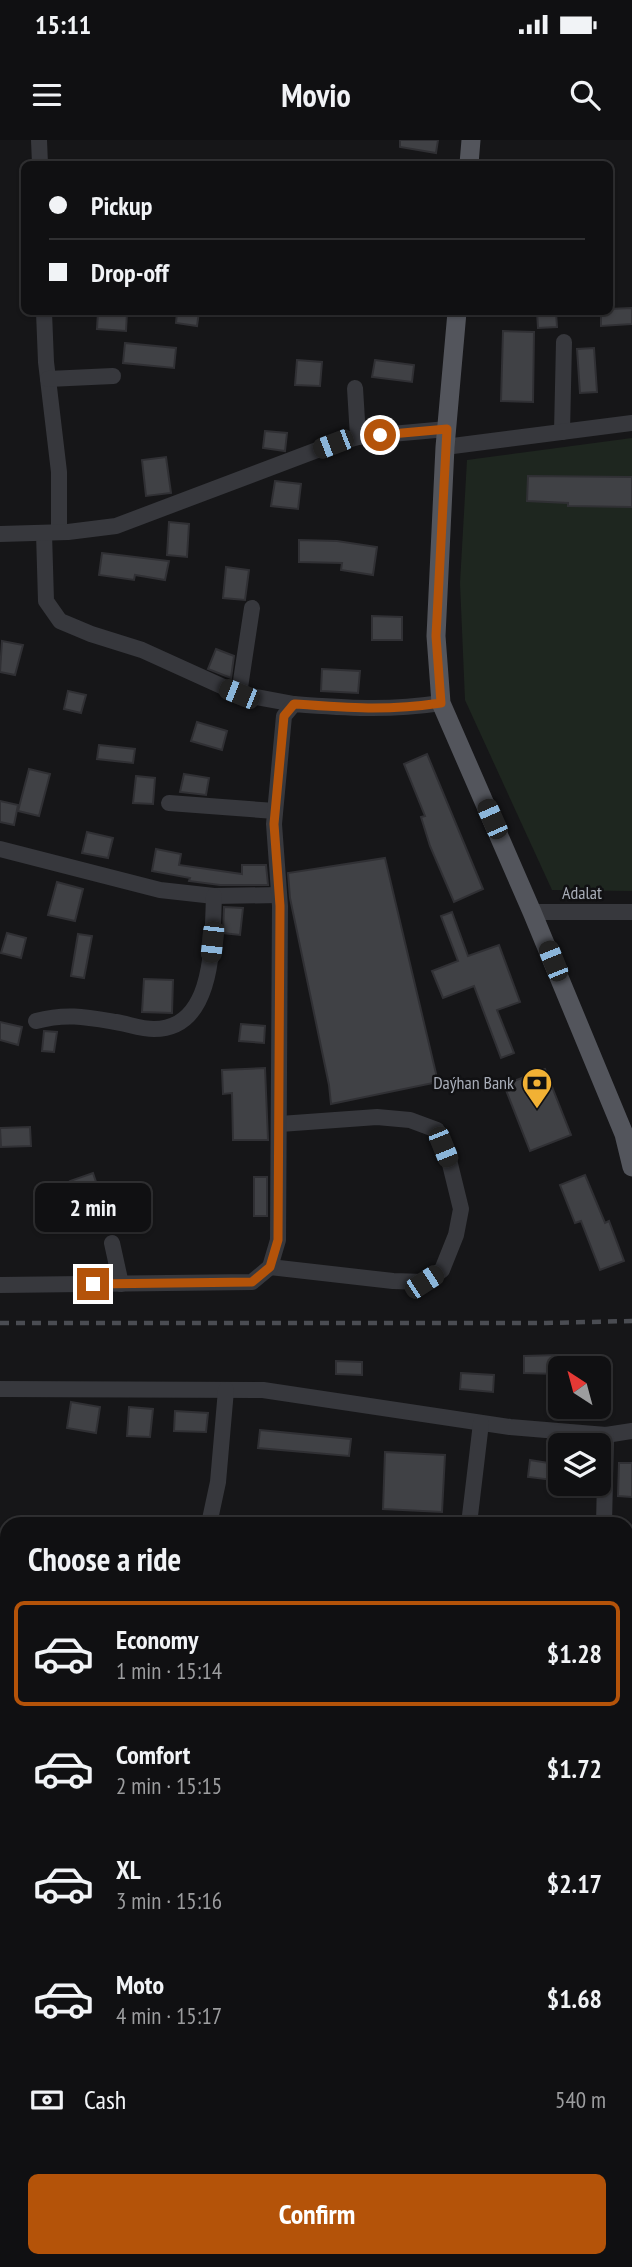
<!DOCTYPE html>
<meta charset="utf-8">
<style>
:root{--surface:#101012;--page:#19191b;--text:#f1f3f6;--muted:#9c9d9f;--line:#303032;--accent:#b45309}
body{margin:0;font-family:"PT Sans Narrow",sans-serif;background:var(--page);color:var(--text);height:100vh;display:flex;flex-direction:column;font-size:26px;white-space:nowrap}
*{box-sizing:border-box;margin:0}
p{font-size:23px;color:var(--muted)}
.icon{flex:none;width:38px;height:38px;fill:none;stroke:currentColor;stroke-width:2;stroke-linecap:round;stroke-linejoin:round}
.map{position:relative;flex:1;overflow:hidden}
.panel{position:absolute;left:0px;top:1377px;width:634px;height:751px;display:flex;flex-direction:column;background:var(--surface);border-radius:21px 21px 0 0;box-shadow:0 2px 5px #0004,0 0 0 2px var(--line)}
.panel>*{flex:none}
.hud{position:absolute;left:21px;top:21px;width:592px;height:154px;border-radius:10px;box-shadow:0 2px 5px #0004,0 0 0 2px var(--line);display:grid;align-content:center;height:154px;padding:0 28px;background:var(--surface)}
.needle{width:46px;rotate:324deg}
.buttons{position:absolute;left:548px;top:1216px;display:grid;gap:14px}
.buttons a{display:grid;place-items:center;width:63px;height:63px;border-radius:10px;background:var(--surface);box-shadow:0 2px 5px #0004,0 0 0 2px var(--line);font-size:35px}
.end{position:absolute;width:32px;height:32px;margin:-16px;border:9px solid #b45309;background:#fff;box-shadow:0 0 0 4px #fff}
.from{border-radius:50%}
.bubble{position:absolute;height:49px;border-radius:10px;background:var(--surface);box-shadow:0 2px 5px #0004,0 0 0 2px var(--line);font-size:23px;font-weight:800;line-height:49px;text-align:center}
.car{position:absolute;width:21px;height:42px;margin:-21px -10px;border-radius:9px;box-shadow:0 0 5px 2px #0007;background:linear-gradient(#222 24%,#8ab4d8 0 40%,#222 0 76%,#8ab4d8 0 86%,#222 0)}
.hud b{display:flex;align-items:center;gap:24px;height:66px;font-size:26px}
.hud b+b{border-top:2px solid var(--line)}
.hud i{width:18px;height:18px;background:var(--text)}
ul{padding:0;list-style:none}
li{display:flex;align-items:center;gap:21px;height:105px;margin:0 14px 10px;padding:0 14px;border:4px solid transparent;border-radius:10px}
li div{flex:1}
li b{display:block;font-size:26px}
li em{font-style:normal;font-weight:800}
li.active{border-color:var(--accent)}
li>.icon{width:63px;height:63px;stroke-width:1.5}
h2{padding:0 28px;font-size:32px;line-height:84px}
.pay{display:flex;align-items:center;gap:18px;height:77px;padding:0 28px;font-size:26px}
.pay p{margin-inline-start:auto}
.button{display:flex;gap:14px;margin-top:auto;padding:14px 28px}
.button a{flex:1;height:80px;border-radius:10px;background:var(--accent);color:#fff;font-size:28px;font-weight:800;line-height:80px;text-align:center}
.status{display:flex;justify-content:space-between;align-items:center;height:49px;padding:0 35px;background:var(--surface);direction:ltr}
.status svg{height:19px;fill:currentColor}
header{display:flex;justify-content:space-between;align-items:center;height:91px;padding:0 28px;background:var(--surface);font-size:32px;font-weight:800}
.map>svg:first-child{display:block}
.green{fill:#1e261f}
.building{fill:#404145;stroke:#303034;stroke-width:2}
.lines{fill:none;stroke-linecap:round;stroke-linejoin:round}
.minor{stroke:#37383d;stroke-width:16}
.major{stroke:#53555c;stroke-width:19}
.rail{stroke:#4a4c52;stroke-width:4.5;stroke-dasharray:9 7;stroke-linecap:butt}
.route{stroke:#b45309;stroke-width:9}
.labels{text-anchor:middle;stroke-width:5;stroke-linejoin:round;paint-order:stroke}
.street-label{font-size:18px;fill:#a8adb8;stroke:#111113}
.poi-label{font-size:18px;fill:#a8adb8;stroke:#111113;text-anchor:end}
</style>
<div class="status"><b>15:11</b><svg viewBox="0 0 49 12"><path d="M0 12V9h3v3zM5 12V6h3v6zM10 12V3h3v9zM15 12V0h3v12zM26 1h20v11H26zM47 4h2v5h-2z"/></svg></div>
<header><svg class="icon" aria-label="menu" viewBox="0 0 24 24"><path d="M4 6h16M4 12h16M4 18h16"/></svg>Movio<svg class="icon" aria-label="search" viewBox="0 0 24 24"><circle cx="10" cy="10" r="6"/><path d="M15 15l6 6"/></svg></header>
<div class="map">
<svg width="632" height="2127" viewBox="0 0 632 2127">
<rect width="100%" height="100%" fill="#161618"/>
<polygon class="green" points="632,298 632,751 552,750 465,560 460,443 467,320"/>
<g class="building">
<polygon points="400,0 438,0 436,13 400,7"/>
<polygon points="632,168 632,184 601,186 601,172 609,172 609,169"/>
<polygon points="98,172 127,172 126,191 97,189"/>
<polygon points="177,172 199,172 197,186 176,183"/>
<polygon points="537,172 556,172 557,187 538,188"/>
<polygon points="503,191 534,192 533,262 501,261"/>
<polygon points="125,203 176,208 174,228 123,223"/>
<polygon points="594,208 597,252 580,253 577,209"/>
<polygon points="297,220 322,222 320,246 295,245"/>
<polygon points="375,220 414,225 412,242 372,237"/>
<polygon points="265,291 287,293 285,311 263,308"/>
<polygon points="166,317 171,353 146,356 142,320"/>
<polygon points="528,336 632,337 632,367 568,366 568,363 527,361"/>
<polygon points="275,341 301,344 298,369 271,366"/>
<polygon points="169,382 189,384 187,417 167,415"/>
<polygon points="299,400 337,401 377,407 373,435 341,430 342,423 299,422"/>
<polygon points="102,413 169,421 165,440 135,435 134,440 99,435"/>
<polygon points="226,427 249,430 245,460 223,458"/>
<polygon points="372,476 402,477 402,500 372,500"/>
<polygon points="2,501 23,505 15,535 0,532"/>
<polygon points="216,509 234,516 231,538 208,529"/>
<polygon points="322,529 360,531 358,553 321,551"/>
<polygon points="68,551 86,555 81,573 64,569"/>
<polygon points="197,582 227,591 222,610 191,601"/>
<polygon points="99,605 135,609 133,623 97,619"/>
<polygon points="427,614 483,749 454,762 430,706 421,677 425,676 404,624"/>
<polygon points="29,629 50,634 39,676 18,671"/>
<polygon points="184,634 209,638 206,655 180,652"/>
<polygon points="136,636 155,638 153,664 133,663"/>
<polygon points="0,661 18,665 14,685 0,682"/>
<polygon points="87,692 113,698 108,718 82,713"/>
<polygon points="156,709 181,714 179,725 242,734 242,725 266,725 268,745 220,745 189,741 190,738 152,731"/>
<polygon points="385,718 438,942 331,964 329,945 290,758 288,733"/>
<polygon points="57,742 83,749 75,781 48,775"/>
<polygon points="224,767 243,768 240,795 223,793"/>
<polygon points="452,772 468,816 499,805 520,862 497,870 514,913 501,918 474,846 443,858 432,831 458,821 441,776"/>
<polygon points="7,793 26,798 21,818 1,813"/>
<polygon points="78,794 92,796 84,838 71,836"/>
<polygon points="144,839 173,840 172,873 142,872"/>
<polygon points="0,882 22,887 18,905 0,900"/>
<polygon points="241,884 265,886 264,903 239,901"/>
<polygon points="44,891 57,892 54,912 42,911"/>
<polygon points="265,928 268,1000 233,1000 232,953 223,954 222,930"/>
<polygon points="545,929 571,995 530,1011 504,945"/>
<polygon points="30,987 31,1006 1,1007 0,988"/>
<polygon points="93,1033 100,1054 78,1062 70,1041"/>
<polygon points="585,1035 605,1083 609,1081 624,1121 600,1130 581,1081 575,1083 560,1045"/>
<rect x="254" y="1037" width="13" height="39"/>
<polygon points="559,1215 573,1215 573,1228 560,1228 557,1230 557,1234 524,1233 524,1216"/>
<polygon points="336,1221 362,1222 362,1235 336,1234"/>
<polygon points="461,1233 494,1235 493,1252 460,1249"/>
<polygon points="71,1262 100,1267 96,1293 67,1288"/>
<polygon points="129,1267 153,1269 150,1297 127,1296"/>
<polygon points="175,1271 208,1273 206,1292 174,1291"/>
<polygon points="260,1290 351,1299 349,1316 258,1308"/>
<polygon points="385,1312 445,1315 442,1372 383,1369"/>
<polygon points="530,1320 555,1324 553,1340 528,1337"/>
<polygon points="619,1323 632,1323 632,1357 618,1356"/>
</g>
<g class="lines">
<g class="minor">
<polyline points="39,0 40,24"/>
<polyline points="44,172 46,222 59,332 59,392"/>
<polyline points="48,239 113,236"/>
<polyline points="355,248 358,297"/>
<polyline points="562,292 564,202"/>
<polyline points="445,307 632,283"/>
<polyline points="44,393 46,461 60,481 91,494 142,510 239,554 294,564"/>
<polyline points="0,394 68,392 116,386 333,304 358,297 447,289"/>
<polyline points="239,554 252,468"/>
<polyline points="169,663 275,671"/>
<polyline points="0,709 160,750 214,756 279,755"/>
<polyline points="532,772 632,772"/>
<path d="M36,881C66,873 86,877 116,882C128,884 142,889 154,889C216,889 212,799 214,756"/>
<polyline points="112,1103 121,1144"/>
<polyline points="270,1127 393,1141 424,1142 442,1130 456,1095 461,1069 450,1024 437,990 410,980 377,977 280,984"/>
<path d="M0,1145L252,1142L270,1127L278,1100L280,766L274,684L284,576L294,564C346,568 388,571 441,563"/>
<polyline points="0,1249 263,1250 510,1287 606,1295 632,1291"/>
<polyline points="209,1384 218,1342 226,1250"/>
<polyline points="469,1384 481,1283"/>
<polyline points="604,1384 606,1295"/>
<polyline points="0,1522 7,1517"/>
<polyline points="0,1603 7,1605"/>
<polyline points="0,1812 7,1815"/>
<polyline points="626,1838 632,1837"/>
<polyline points="0,1944 7,1947"/>
<polyline points="626,1959 632,1960"/>
<polyline points="0,2102 7,2104"/>
<polyline points="68,2121 99,2127"/>
<polyline points="161,2121 161,2127"/>
<polyline points="597,2121 609,2127"/>
<polyline points="425,2127 428,2121"/>
</g>
<g class="major">
<polyline points="469,24 471,0"/>
<polyline points="457,172 445,307 436,496 441,563 532,772 624,994 632,1027"/>
</g>
<polyline class="rail" points="0,1183 546,1183 632,1181"/>
</g>
<g class="lines">
<path class="route" d="M93,1144L252,1142L270,1127L278,1100L280,766L274,684L284,576L294,564C348,568 387,571 441,563L436,496L447,289L380,295"/>
</g>
<defs>
<g id="bank-pin" transform="scale(1.575)"><path d="M0 17L-7.5 6A9.5 9.5 0 1 1 7.5 6Z" fill="#f2b134" stroke="#111113"/><path d="M-6-4H6V4H-6ZM0-2.3a2.3 2.3 0 1 0 0 4.6a2.3 2.3 0 1 0 0-4.6Z" fill="#111"/></g>
</defs>
<g fill-rule="evenodd">
<use href="#bank-pin" x="537" y="943"/>
</g>
<g class="labels">
<g class="street-label">
<text x="582" y="759">Adalat</text>
</g>
<g class="poi-label">
<text x="514" y="949">Daýhan Bank</text>
</g>
</g>
</svg>
<div class="buttons">
<a><svg class="needle" viewBox="-14 -14 28 28"><path d="M0-13l5 13h-10z" fill="#e53935"/><path d="M0 13l5-13h-10z" fill="#9c9d9f"/></svg></a>
<a><svg class="icon" aria-label="layers" viewBox="0 0 24 24"><path d="M12 4l9 5-9 5-9-5zM3 14l9 5 9-5"/></svg></a>
</div>
<i class="end from" style="left:380px;top:295px"></i>
<i class="end" style="left:93px;top:1144px"></i>
<div class="bubble" style="left:35px;top:1043px;width:116px">2 min</div>
<i class="car" style="left:333px;top:304px;rotate:249deg"></i>
<i class="car" style="left:239px;top:554px;rotate:292deg"></i>
<i class="car" style="left:492px;top:679px;rotate:336deg"></i>
<i class="car" style="left:212px;top:802px;rotate:186deg"></i>
<i class="car" style="left:553px;top:821px;rotate:338deg"></i>
<i class="car" style="left:443px;top:1007px;rotate:158deg"></i>
<i class="car" style="left:424px;top:1142px;rotate:57deg"></i>
<div class="hud">
<b><i class="from"></i>Pickup</b>
<b><i></i>Drop-off</b>
</div>
<section class="panel">
<h2>Choose a ride</h2>
<ul>
<li class="active"><svg class="icon" aria-label="car" viewBox="0 0 24 24"><path d="M5 17H2v-5l4-1 3-4h7l3 4 3 1v5h-3M9 17h6M6 11h13"/><circle cx="7" cy="17" r="2"/><circle cx="17" cy="17" r="2"/></svg><div><b>Economy</b><p>1 min · 15:14</p></div><em>$1.28</em></li>
<li><svg class="icon" aria-label="car" viewBox="0 0 24 24"><path d="M5 17H2v-5l4-1 3-4h7l3 4 3 1v5h-3M9 17h6M6 11h13"/><circle cx="7" cy="17" r="2"/><circle cx="17" cy="17" r="2"/></svg><div><b>Comfort</b><p>2 min · 15:15</p></div><em>$1.72</em></li>
<li><svg class="icon" aria-label="car" viewBox="0 0 24 24"><path d="M5 17H2v-5l4-1 3-4h7l3 4 3 1v5h-3M9 17h6M6 11h13"/><circle cx="7" cy="17" r="2"/><circle cx="17" cy="17" r="2"/></svg><div><b>XL</b><p>3 min · 15:16</p></div><em>$2.17</em></li>
<li><svg class="icon" aria-label="car" viewBox="0 0 24 24"><path d="M5 17H2v-5l4-1 3-4h7l3 4 3 1v5h-3M9 17h6M6 11h13"/><circle cx="7" cy="17" r="2"/><circle cx="17" cy="17" r="2"/></svg><div><b>Moto</b><p>4 min · 15:17</p></div><em>$1.68</em></li>
</ul>
<div class="pay"><svg class="icon" aria-label="cash" viewBox="0 0 24 24"><path d="M3 7h18v10H3z"/><circle cx="12" cy="12" r="2"/></svg>Cash<p>540 m</p></div>
<div class="button"><a>Confirm</a></div>
</section>
</div>
